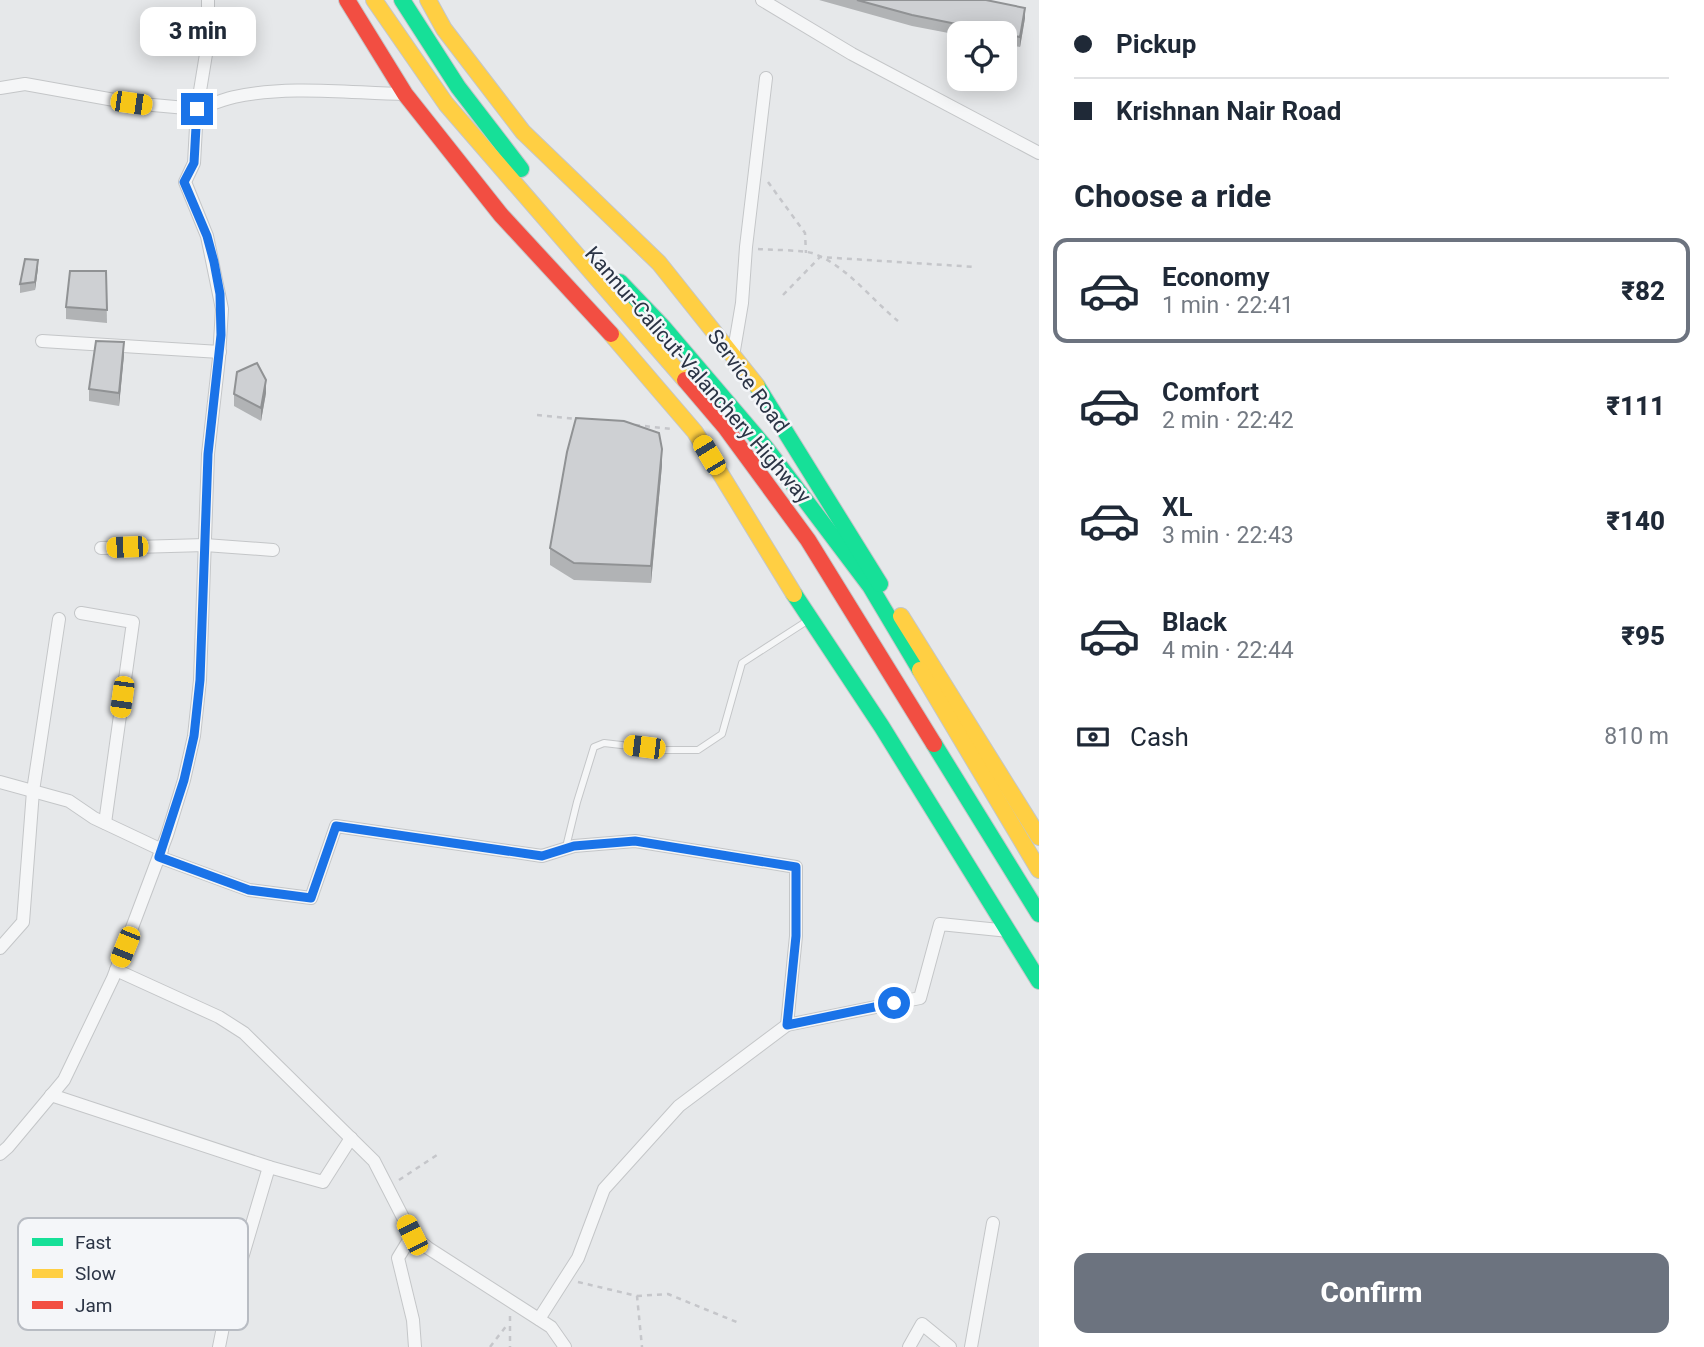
<!DOCTYPE html>
<meta charset="utf-8">
<style>
:root{--surface:#fff;--page:#f6f6f7;--text:#1f2937;--muted:#747a83;--line:#e0e1e3;--accent:#6c737f}
body{margin:0;font-family:Roboto,sans-serif;background:var(--page);color:var(--text);height:100vh;display:flex;flex-direction:column;font-size:26px;white-space:nowrap}
*{box-sizing:border-box;margin:0}
p{font-size:23px;color:var(--muted)}
.icon{flex:none;width:38px;height:38px;fill:none;stroke:currentColor;stroke-width:2;stroke-linecap:round;stroke-linejoin:round}
.map{position:relative;flex:1;overflow:hidden}
.side{display:flex;flex-direction:column;background:var(--surface);width:665px}
.side>*{flex:none}
.hud{display:grid;align-content:center;height:154px;padding:0 35px;background:var(--surface)}
.fabs{position:absolute;left:947px;top:21px;display:grid;gap:14px}
.fabs a{display:grid;place-items:center;width:70px;height:70px;border-radius:14px;background:var(--surface);box-shadow:0 4px 18px #0003;font-size:35px}
.end{position:absolute;width:32px;height:32px;margin:-16px;border:9px solid #1a73e8;background:#fff;box-shadow:0 0 0 4px #fff}
.from{border-radius:50%}
.bubble{position:absolute;height:49px;border-radius:14px;background:var(--surface);box-shadow:0 4px 18px #0003;font-size:23px;font-weight:800;line-height:49px;text-align:center}
.car{position:absolute;width:21px;height:42px;margin:-21px -10px;border-radius:9px;box-shadow:0 0 5px 2px #0007;background:linear-gradient(#f5c518 24%,#345 0 40%,#f5c518 0 76%,#345 0 86%,#f5c518 0)}
.hud b{display:flex;align-items:center;gap:24px;height:66px;font-size:26px}
.hud b+b{border-top:2px solid var(--line)}
.hud i{width:18px;height:18px;background:var(--text)}
ul{padding:0;list-style:none}
li{display:flex;align-items:center;gap:21px;height:105px;margin:0 14px 10px;padding:0 21px;border:4px solid transparent;border-radius:14px}
li div{flex:1}
li b{display:block;font-size:26px}
li em{font-style:normal;font-weight:800}
li.active{border-color:var(--accent)}
li>.icon{width:63px;height:63px;stroke-width:1.5}
h2{padding:0 35px;font-size:32px;line-height:84px}
.pay{display:flex;align-items:center;gap:18px;height:77px;padding:0 35px;font-size:26px}
.pay p{margin-inline-start:auto}
.primary-button{display:flex;gap:14px;margin-top:auto;padding:14px 35px}
.primary-button a{flex:1;height:80px;border-radius:14px;background:var(--accent);color:#fff;font-size:28px;font-weight:800;line-height:80px;text-align:center}
main{display:flex;flex:1;min-height:0}
.map>svg:first-child{display:block}
.lines{fill:none;stroke-linecap:round;stroke-linejoin:round}
.lane-casing{stroke:#c4c6c8;stroke-width:8}
.street-casing{stroke:#c4c6c8;stroke-width:14}
.fast-casing{stroke:#c4c6c8;stroke-width:18}
.slow-casing{stroke:#c4c6c8;stroke-width:18}
.jam-casing{stroke:#c4c6c8;stroke-width:18}
.path{stroke:#c5c6ca;stroke-width:2.5;stroke-dasharray:5 5;stroke-linecap:butt}
.lane{stroke:#f5f6f7;stroke-width:6}
.street{stroke:#f5f6f7;stroke-width:12}
.fast{stroke:#16e098;stroke-width:16}
.slow{stroke:#ffcf43;stroke-width:16}
.jam{stroke:#f24e42;stroke-width:16}
.wall{fill:#b1b3b5}
.shaded-wall{fill:#909294}
.building{fill:#ced0d3;stroke:#909294;stroke-width:2}
.route{stroke:#1a73e8;stroke-width:9}
.labels{text-anchor:middle;stroke-width:5;stroke-linejoin:round;paint-order:stroke}
.street-label{font-size:21px;fill:#2b3445;stroke:#f4f6f9}
.key{fill:#f4f6f9;stroke:#b8bcc3;stroke-width:2}
.key-label{font-size:19px;fill:#2b3445}
</style>
<main>
<div class="map">
<svg width="1039" height="1347" viewBox="0 0 1039 1347">
<rect width="100%" height="100%" fill="#e6e8ea"/>
<g class="lines">
<g class="lane-casing">
<polyline id="lane" points="566,847 577,802 594,747 604,743 664,750 698,750 722,734 742,663 807,621"/>
</g>
<g class="street-casing">
<g id="street">
<polyline points="762,0 852,54 1039,153"/>
<polyline points="0,88 25,84 131,103 197,109 208,42 208,0"/>
<polyline points="42,341 220,352"/>
<polyline points="733,356 742,303 746,247 766,78"/>
<polyline points="101,548 205,545 273,550"/>
<polyline points="81,613 133,622 105,823"/>
<polyline points="0,782 69,801 94,818 162,850"/>
<polyline points="159,857 249,890 311,898 336,826 542,856 574,846 635,841 796,867 796,936 787,1025 920,998 940,924 1009,931"/>
<polyline points="0,948 23,922 33,791 59,619"/>
<polyline points="116,970 219,1017 244,1033 374,1161 412,1235 428,1248 551,1327 565,1347"/>
<polyline points="51,1095 269,1167 323,1182 351,1138"/>
<path d="M0,1154L8,1147L64,1080L113,978L167,835L184,780L194,736L200,680L208,454L219,358L222,309L207,236L185,182L194,163L197,109C209,105 222,100 234,97C289,85 349,93 405,94"/>
<polyline points="412,1235 398,1258 413,1320 415,1347"/>
<polyline points="539,1319 578,1258 604,1189 679,1106 787,1025"/>
<polyline points="219,1347 226,1312 269,1167"/>
<polyline points="909,1347 922,1324 950,1347"/>
<polyline points="971,1347 993,1223"/>
</g>
</g>
<g class="fast-casing">
<g id="fast">
<polyline points="402,0 458,87 521,169"/>
<polyline points="620,282 663,327 766,448 870,586 920,670"/>
<polyline points="757,386 880,584"/>
<polyline points="794,594 882,727 1039,981"/>
<polyline points="934,744 1039,914"/>
</g>
</g>
<g class="slow-casing">
<g id="slow">
<polyline points="374,0 446,104 685,380"/>
<polyline points="428,0 444,29 523,132 659,263 757,386"/>
<polyline points="611,334 695,432 794,594"/>
<polyline points="901,616 1039,837"/>
<polyline points="920,670 1039,870"/>
</g>
</g>
<g class="jam-casing">
<g id="jam">
<polyline points="347,0 405,94 501,215 611,334"/>
<polyline points="685,380 725,427 808,540 934,744"/>
</g>
</g>
<g class="path">
<polyline points="768,182 805,233 806,253"/>
<path d="M758,249C771,250 802,250 812,253C845,264 872,300 898,321"/>
<polyline points="783,295 820,257 976,267"/>
<polyline points="537,415 577,419"/>
<polyline points="635,425 671,429"/>
<polyline points="399,1180 440,1153"/>
<polyline points="578,1282 637,1296 642,1347"/>
<polyline points="637,1296 668,1294 739,1323"/>
<polyline points="510,1316 510,1347"/>
<polyline points="490,1347 507,1325"/>
</g>
<use href="#lane" class="lane"/>
<use href="#street" class="street"/>
<use href="#fast" class="fast"/>
<use href="#slow" class="slow"/>
<use href="#jam" class="jam"/>
</g>
<g class="wall">
<polygon points="819,0 986,0 1025,18 1020,47 1004,44 1004,33 959,33 959,35 912,26"/>
<polygon points="38,268 35,290 20,293 20,284"/>
<polygon points="106,271 107,323 66,319 66,307"/>
<polygon points="124,355 119,406 89,401 89,389"/>
<polygon points="266,393 261,421 234,406 234,394"/>
<polygon points="662,465 651,583 574,580 550,565 550,548"/>
</g>
<g class="shaded-wall">
<polygon points="1025,8 1025,18 1020,47 1020,37"/>
<polygon points="38,260 38,268 35,290 35,282"/>
<polygon points="124,342 124,355 119,406 119,393"/>
<polygon points="266,380 266,393 261,421 261,408"/>
<polygon points="662,449 662,465 651,583 651,566"/>
</g>
<g class="building">
<polygon points="857,0 986,0 1025,8 1020,37 912,15"/>
<polygon points="25,259 38,260 35,282 20,284"/>
<polygon points="70,271 106,271 107,310 66,307"/>
<polygon points="96,341 124,342 119,393 89,389"/>
<polygon points="257,363 266,380 261,408 234,394 237,372"/>
<polygon points="576,418 624,421 659,433 662,449 651,566 574,563 550,548 567,452"/>
</g>
<g class="lines">
<polyline class="route" points="197,109 194,163 184,182 207,236 214,262 220,294 221,335 208,454 200,680 194,736 184,780 159,857 249,890 311,898 336,826 542,856 574,846 635,841 796,867 796,936 787,1025 894,1003"/>
</g>
<g class="labels">
<g class="street-label">
<text transform="translate(698 375) rotate(49)" y="7">Kannur-Calicut-Valanchery Highway</text>
<text transform="translate(748 381) rotate(54)" y="7">Service Road</text>
</g>
</g>
<rect x="18" y="1218" width="230" height="112" rx="10" class="key"/>
<rect x="32" y="1238" width="31" height="8" fill="#16e098"/>
<rect x="32" y="1269" width="31" height="9" fill="#ffcf43"/>
<rect x="32" y="1301" width="31" height="8" fill="#f24e42"/>
<g class="key-label">
<text x="75" y="1249">Fast</text>
<text x="75" y="1280">Slow</text>
<text x="75" y="1312">Jam</text>
</g>
</svg>
<div class="fabs">
<a><svg class="icon" aria-label="locate" viewBox="0 0 24 24"><circle cx="12" cy="12" r="6"/><path d="M12 2v4M12 18v4M2 12h4M18 12h4"/></svg></a>
</div>
<i class="end from" style="left:894px;top:1003px"></i>
<i class="end" style="left:197px;top:109px"></i>
<div class="bubble" style="left:140px;top:7px;width:116px">3 min</div>
<i class="car" style="left:131px;top:103px;rotate:98deg"></i>
<i class="car" style="left:709px;top:455px;rotate:329deg"></i>
<i class="car" style="left:127px;top:547px;rotate:268deg"></i>
<i class="car" style="left:122px;top:697px;rotate:188deg"></i>
<i class="car" style="left:644px;top:747px;rotate:277deg"></i>
<i class="car" style="left:125px;top:947px;rotate:202deg"></i>
<i class="car" style="left:412px;top:1235px;rotate:333deg"></i>
</div>
<section class="side">
<div class="hud">
<b><i class="from"></i>Pickup</b>
<b><i></i>Krishnan Nair Road</b>
</div>
<h2>Choose a ride</h2>
<ul>
<li class="active"><svg class="icon" aria-label="car" viewBox="0 0 24 24"><path d="M5 17H2v-5l4-1 3-4h7l3 4 3 1v5h-3M9 17h6M6 11h13"/><circle cx="7" cy="17" r="2"/><circle cx="17" cy="17" r="2"/></svg><div><b>Economy</b><p>1 min · 22:41</p></div><em>₹82</em></li>
<li><svg class="icon" aria-label="car" viewBox="0 0 24 24"><path d="M5 17H2v-5l4-1 3-4h7l3 4 3 1v5h-3M9 17h6M6 11h13"/><circle cx="7" cy="17" r="2"/><circle cx="17" cy="17" r="2"/></svg><div><b>Comfort</b><p>2 min · 22:42</p></div><em>₹111</em></li>
<li><svg class="icon" aria-label="car" viewBox="0 0 24 24"><path d="M5 17H2v-5l4-1 3-4h7l3 4 3 1v5h-3M9 17h6M6 11h13"/><circle cx="7" cy="17" r="2"/><circle cx="17" cy="17" r="2"/></svg><div><b>XL</b><p>3 min · 22:43</p></div><em>₹140</em></li>
<li><svg class="icon" aria-label="car" viewBox="0 0 24 24"><path d="M5 17H2v-5l4-1 3-4h7l3 4 3 1v5h-3M9 17h6M6 11h13"/><circle cx="7" cy="17" r="2"/><circle cx="17" cy="17" r="2"/></svg><div><b>Black</b><p>4 min · 22:44</p></div><em>₹95</em></li>
</ul>
<div class="pay"><svg class="icon" aria-label="cash" viewBox="0 0 24 24"><path d="M3 7h18v10H3z"/><circle cx="12" cy="12" r="2"/></svg>Cash<p>810 m</p></div>
<div class="primary-button"><a>Confirm</a></div>
</section>
</main>
